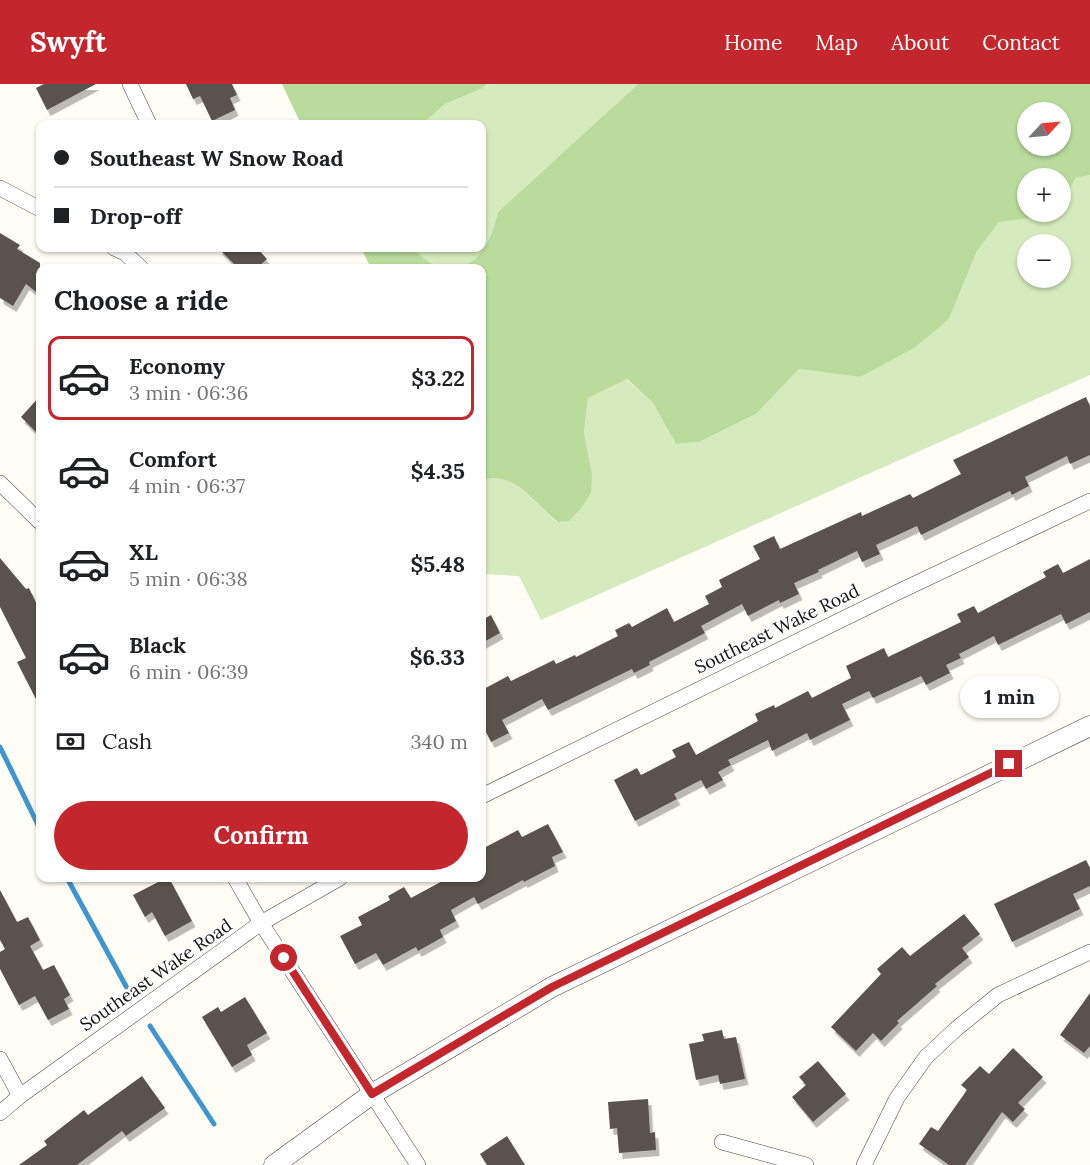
<!DOCTYPE html>
<meta charset="utf-8">
<style>
:root{--surface:#fff;--page:#f6f6f6;--text:#202124;--muted:#757577;--line:#e0e0e0;--accent:#c4262e}
body{margin:0;font-family:Lora,serif;background:var(--page);color:var(--text);height:100vh;display:flex;flex-direction:column;font-size:22px;white-space:nowrap}
*{box-sizing:border-box;margin:0}
p{font-size:20px;color:var(--muted)}
.icon{flex:none;width:33px;height:33px;fill:none;stroke:currentColor;stroke-width:2;stroke-linecap:round;stroke-linejoin:round}
.map{position:relative;flex:1;overflow:hidden}
.drawer{position:absolute;left:36px;top:180px;width:450px;height:618px;display:flex;flex-direction:column;background:var(--surface);border-radius:12px;box-shadow:0 2px 4px #0004}
.drawer>*{flex:none}
.banner{position:absolute;left:36px;top:36px;width:450px;height:132px;border-radius:12px;box-shadow:0 2px 4px #0004;display:grid;align-content:center;height:132px;padding:0 18px;background:var(--surface)}
.needle{width:39px;rotate:64deg}
.tools{position:absolute;left:1017px;top:18px;display:grid;gap:12px}
.tools a{display:grid;place-items:center;width:54px;height:54px;border-radius:50%;background:var(--surface);box-shadow:0 2px 4px #0004;font-size:30px}
.end{position:absolute;width:27px;height:27px;margin:-14px;border:8px solid #c4262e;background:#fff;box-shadow:0 0 0 3px #fff}
.from{border-radius:50%}
.bubble{position:absolute;height:42px;border-radius:21px;background:var(--surface);box-shadow:0 2px 4px #0004;font-size:20px;font-weight:700;line-height:42px;text-align:center}
.banner b{display:flex;align-items:center;gap:21px;height:57px;font-size:22px}
.banner b+b{border-top:2px solid var(--line)}
.banner i{width:15px;height:15px;background:var(--text)}
ul{padding:0;list-style:none}
li{display:flex;align-items:center;gap:18px;height:84px;margin:0 12px 9px;padding:0 6px;border:3px solid transparent;border-radius:12px}
li div{flex:1}
li b{display:block;font-size:22px}
li em{font-style:normal;font-weight:700}
li.active{border-color:var(--accent)}
li>.icon{width:54px;height:54px;stroke-width:1.5}
h2{padding:0 18px;font-size:27px;line-height:72px}
.pay{display:flex;align-items:center;gap:15px;height:66px;padding:0 18px;font-size:22px}
.pay p{margin-inline-start:auto}
.cta{display:flex;gap:12px;margin-top:auto;padding:12px 18px}
.cta a{flex:1;height:69px;border-radius:36px;background:var(--accent);color:#fff;font-size:24px;font-weight:700;line-height:69px;text-align:center}
header{display:flex;align-items:center;gap:36px;box-sizing:border-box;height:84px;padding:0 30px;background:var(--accent);color:#fff}
header strong{font-size:28px}
nav{display:flex;gap:33px;margin-inline-start:auto;font-size:21px}
.map>svg:first-child{display:block}
.green{fill:#d5ebbd;fill-rule:evenodd}
.forest{fill:#b9dc9c;fill-rule:evenodd}
.lines{fill:none;stroke-linecap:round;stroke-linejoin:round}
.stream{stroke:#3f96cf;stroke-width:5}
.building{fill:#5a524d;filter:url(#shadow)}
.minor-casing{stroke:#444;stroke-width:16}
.tertiary-casing{stroke:#444;stroke-width:21}
.minor{stroke:#fff;stroke-width:15}
.tertiary{stroke:#fff;stroke-width:20}
.route{stroke:#c4262e;stroke-width:8}
.labels{text-anchor:middle;stroke-width:6;stroke-linejoin:round;paint-order:stroke}
.street-label{font-size:18px;fill:#111;stroke:#fff}
</style>
<header>
<strong>Swyft</strong>
<nav><a>Home</a><a>Map</a><a>About</a><a>Contact</a></nav>
</header>
<div class="map">
<svg width="1090" height="1081" viewBox="0 0 1090 1081">
<defs>
<filter id="shadow"><feDropShadow dx="3.5" dy="6" stdDeviation="0" flood-color="#0004"/></filter>
</defs>
<rect width="100%" height="100%" fill="#fffdf5"/>
<g class="green">
<path d="M489,0H638L498,128C484,182 458,203 410,164H482V40H422L445,20L481,5Z"/>
<path d="M1090,91V291L541,536L519,492L482,490V396C517,386 534,421 557,438L569,437L592,390L584,349L588,314L626,295L653,319L676,360L699,358L756,330L799,285L860,293L949,235L977,167L999,137L1042,132L1047,128H1060L1061,116L1066,111L1076,94ZM1028,160H1060V194H1028Z"/>
</g>
<g class="forest">
<polygon points="282,0 488,0 481,5 445,20 422,40 301,40"/>
<path d="M638,0H1090V91L1076,94L1066,111L1061,116L1060,94H1028V128H1047L1042,132L999,138L977,167L949,235L914,264L860,293L799,285L756,330L699,358L676,360L653,319L627,295L588,314L584,349L592,390L591,409L582,423L569,437L558,438C534,421 517,386 482,396V184H371L361,164C376,163 392,161 407,164C416,165 425,177 434,180C474,196 490,160 498,128ZM1028,28H1060V62H1028Z"/>
</g>
<g class="lines">
<g class="stream">
<polyline points="0,663 40,745"/>
<polyline points="67,794 127,904"/>
<polyline points="150,942 214,1040"/>
</g>
</g>
<g class="building">
<polygon points="44,0 96,0 47,26 36,4"/>
<polygon points="186,0 232,0 237,11 230,14 235,26 212,37 200,12 193,15"/>
<polygon points="0,149 20,161 17,165 40,179 40,211 26,200 13,222 0,214"/>
<polygon points="218,164 257,164 267,175 257,184 238,184"/>
<polygon points="40,312 40,352 21,333"/>
<polygon points="1086,313 1090,322 1090,371 1070,380 1067,372 1025,393 1029,402 1012,411 1010,407 921,451 917,442 876,461 880,470 862,478 857,467 818,486 819,488 794,499 799,510 780,519 779,516 748,532 742,520 701,542 705,549 649,578 650,581 634,589 632,585 548,626 542,615 502,636 509,649 491,658 482,640 482,606 508,592 511,597 554,576 556,580 575,571 576,573 618,552 615,546 629,539 632,543 667,524 674,538 709,520 705,512 722,503 719,496 760,475 753,462 774,452 780,465 861,428 862,432 910,410 913,414 961,390 953,376"/>
<polygon points="0,474 26,505 29,504 40,527 40,623 17,578 26,574 0,523"/>
<polygon points="1090,475 1090,528 1066,540 1061,530 998,561 994,552 959,570 961,574 946,581 950,589 926,601 921,592 873,614 869,607 842,620 850,636 810,656 807,649 772,667 768,656 728,676 731,681 718,688 723,696 706,705 701,696 674,710 677,715 635,737 614,696 637,684 641,691 676,673 672,666 689,658 696,671 758,637 755,630 774,621 775,624 808,607 812,614 851,594 846,582 884,564 888,573 961,538 957,530 974,522 978,529 1046,493 1043,488 1058,480 1063,489"/>
<polygon points="491,531 500,549 482,559 482,536"/>
<polygon points="548,740 563,768 552,773 555,782 524,798 523,796 478,820 474,813 451,826 456,837 440,846 443,853 418,867 416,863 383,881 376,869 355,880 340,852 362,841 358,833 390,816 388,812 404,803 411,814 448,794 482,794 482,765 518,746 522,753"/>
<polygon points="1086,776 1090,784 1090,802 1073,810 1080,825 1012,858 994,820"/>
<polygon points="166,794 169,794 192,837 165,852 152,828 145,833 133,811"/>
<polygon points="0,806 17,838 28,833 40,856 30,862 43,886 54,881 70,911 64,915 69,925 48,936 35,912 19,921 0,885 0,868 5,865 0,856"/>
<polygon points="964,830 980,850 962,864 969,873 935,900 937,902 897,937 899,939 881,957 873,949 856,967 831,943 881,890 877,885 902,863 910,872"/>
<polygon points="1090,909 1090,962 1084,969 1060,951"/>
<polygon points="245,913 267,949 247,961 252,971 232,983 202,933 218,923 221,928"/>
<polygon points="722,946 724,955 736,953 745,995 720,1000 718,991 696,996 689,960 704,957 702,950"/>
<polygon points="1013,964 1043,993 1018,1019 1025,1025 1013,1038 1002,1028 965,1081 949,1081 919,1060 931,1043 938,1047 967,1006 961,1001 980,982 989,990"/>
<polygon points="818,977 846,1010 813,1038 792,1013 806,1001 799,993"/>
<polygon points="142,992 165,1024 126,1052 122,1047 77,1081 19,1081 47,1061 44,1057 84,1026 88,1031"/>
<polygon points="648,1015 650,1049 655,1048 656,1066 619,1069 617,1044 610,1045 608,1018"/>
<polygon points="507,1052 525,1081 487,1081 480,1070"/>
</g>
<g class="lines">
<g class="minor-casing">
<g id="minor">
<polyline points="130,0 149,40"/>
<polyline points="0,104 40,125"/>
<polyline points="114,164 125,169 141,184"/>
<polyline points="0,399 40,438"/>
<polyline points="482,712 898,508 1090,417"/>
<polyline points="235,794 261,839 418,1081"/>
<polyline points="0,975 20,1012"/>
<polyline points="0,1029 20,1012 261,839 340,794"/>
<polyline points="722,1058 806,1081"/>
<polyline points="864,1081 897,1014 926,973 956,945 998,911 1090,868"/>
</g>
</g>
<g class="tertiary-casing">
<polyline id="tertiary" points="274,1081 372,1010 552,903 1090,642"/>
</g>
<use href="#minor" class="minor"/>
<use href="#tertiary" class="tertiary"/>
</g>
<g class="lines">
<polyline class="route" points="284,874 372,1010 552,903 1009,680"/>
</g>
<g class="labels">
<g class="street-label">
<text transform="translate(777 545) rotate(-26)" y="6">Southeast Wake Road</text>
<text transform="translate(156 891) rotate(-35)" y="6">Southeast Wake Road</text>
</g>
</g>
</svg>
<div class="tools">
<a><svg class="needle" viewBox="-14 -14 28 28"><path d="M0-13l5 13h-10z" fill="#e53935"/><path d="M0 13l5-13h-10z" fill="#757577"/></svg></a>
<a>+</a>
<a>−</a>
</div>
<i class="end from" style="left:284px;top:874px"></i>
<i class="end" style="left:1009px;top:680px"></i>
<div class="bubble" style="left:960px;top:592px;width:99px">1 min</div>
<div class="banner">
<b><i class="from"></i>Southeast W Snow Road</b>
<b><i></i>Drop-off</b>
</div>
<section class="drawer">
<h2>Choose a ride</h2>
<ul>
<li class="active"><svg class="icon" aria-label="car" viewBox="0 0 24 24"><path d="M5 17H2v-5l4-1 3-4h7l3 4 3 1v5h-3M9 17h6M6 11h13"/><circle cx="7" cy="17" r="2"/><circle cx="17" cy="17" r="2"/></svg><div><b>Economy</b><p>3 min · 06:36</p></div><em>$3.22</em></li>
<li><svg class="icon" aria-label="car" viewBox="0 0 24 24"><path d="M5 17H2v-5l4-1 3-4h7l3 4 3 1v5h-3M9 17h6M6 11h13"/><circle cx="7" cy="17" r="2"/><circle cx="17" cy="17" r="2"/></svg><div><b>Comfort</b><p>4 min · 06:37</p></div><em>$4.35</em></li>
<li><svg class="icon" aria-label="car" viewBox="0 0 24 24"><path d="M5 17H2v-5l4-1 3-4h7l3 4 3 1v5h-3M9 17h6M6 11h13"/><circle cx="7" cy="17" r="2"/><circle cx="17" cy="17" r="2"/></svg><div><b>XL</b><p>5 min · 06:38</p></div><em>$5.48</em></li>
<li><svg class="icon" aria-label="car" viewBox="0 0 24 24"><path d="M5 17H2v-5l4-1 3-4h7l3 4 3 1v5h-3M9 17h6M6 11h13"/><circle cx="7" cy="17" r="2"/><circle cx="17" cy="17" r="2"/></svg><div><b>Black</b><p>6 min · 06:39</p></div><em>$6.33</em></li>
</ul>
<div class="pay"><svg class="icon" aria-label="cash" viewBox="0 0 24 24"><path d="M3 7h18v10H3z"/><circle cx="12" cy="12" r="2"/></svg>Cash<p>340 m</p></div>
<div class="cta"><a>Confirm</a></div>
</section>
</div>
